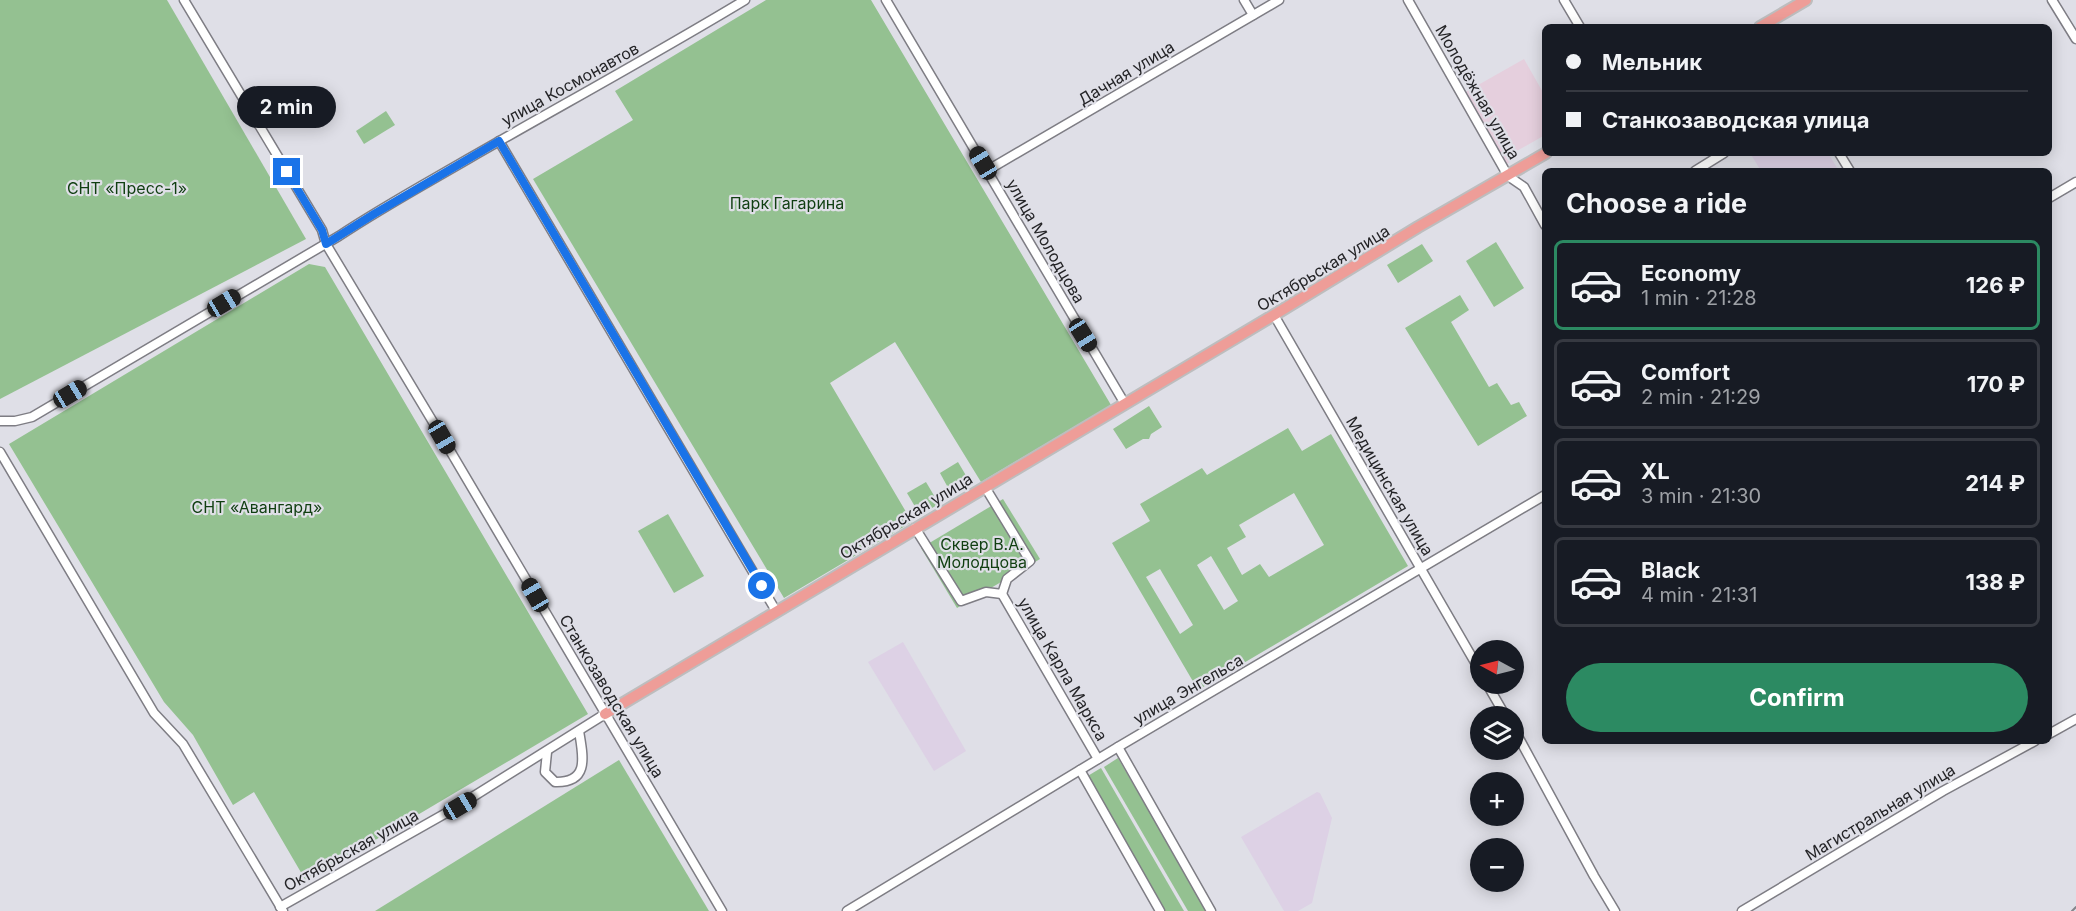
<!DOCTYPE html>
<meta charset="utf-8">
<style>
:root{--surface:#171b24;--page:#242831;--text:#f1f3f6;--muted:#9ea1a6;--line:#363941;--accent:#2c8a62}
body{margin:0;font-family:Inter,sans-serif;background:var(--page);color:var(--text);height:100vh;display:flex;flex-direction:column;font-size:22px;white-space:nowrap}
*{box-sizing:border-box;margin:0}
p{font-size:20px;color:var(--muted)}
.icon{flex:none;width:33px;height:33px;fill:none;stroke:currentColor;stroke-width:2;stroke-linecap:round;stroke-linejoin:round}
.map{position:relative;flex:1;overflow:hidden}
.side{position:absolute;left:1542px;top:168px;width:510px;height:576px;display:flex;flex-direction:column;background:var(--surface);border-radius:9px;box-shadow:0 3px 15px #0003}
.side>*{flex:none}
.hud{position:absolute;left:1542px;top:24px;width:510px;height:132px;border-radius:9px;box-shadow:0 3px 15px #0003;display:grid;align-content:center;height:132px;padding:0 24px;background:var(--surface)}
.needle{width:39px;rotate:277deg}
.fabs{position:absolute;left:1470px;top:640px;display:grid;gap:12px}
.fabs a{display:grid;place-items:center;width:54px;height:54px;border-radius:50%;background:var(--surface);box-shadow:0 3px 15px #0003;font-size:30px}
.end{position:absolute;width:27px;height:27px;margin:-14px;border:8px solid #1a73e8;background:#fff;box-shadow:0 0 0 3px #fff}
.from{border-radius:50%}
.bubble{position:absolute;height:42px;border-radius:21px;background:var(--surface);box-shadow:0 3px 15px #0003;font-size:20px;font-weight:700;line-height:42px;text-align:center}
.car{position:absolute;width:18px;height:36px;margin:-18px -9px;border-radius:8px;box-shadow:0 0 4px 2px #0007;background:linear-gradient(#222 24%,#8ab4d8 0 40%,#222 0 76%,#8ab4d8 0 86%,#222 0)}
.hud b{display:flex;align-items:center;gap:21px;height:57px;font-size:22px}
.hud b+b{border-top:2px solid var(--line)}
.hud i{width:15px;height:15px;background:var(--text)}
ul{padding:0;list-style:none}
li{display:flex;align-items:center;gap:18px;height:90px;margin:0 12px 9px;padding:0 12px;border:3px solid var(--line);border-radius:9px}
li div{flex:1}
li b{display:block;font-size:22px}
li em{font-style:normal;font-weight:700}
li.current{border-color:var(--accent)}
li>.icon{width:54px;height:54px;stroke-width:1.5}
h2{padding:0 24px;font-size:27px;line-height:72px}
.primary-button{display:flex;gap:12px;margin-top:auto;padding:12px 24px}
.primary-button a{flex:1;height:69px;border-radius:36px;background:var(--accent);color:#fff;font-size:24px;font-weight:700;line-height:69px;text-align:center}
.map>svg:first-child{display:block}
.commercial{fill:#e5cfdd}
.education{fill:#ddd1e5}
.green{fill:#94c191;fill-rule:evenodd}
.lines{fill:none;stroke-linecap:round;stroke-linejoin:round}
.minor-casing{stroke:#7e7d84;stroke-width:11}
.major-casing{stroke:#bdbdbe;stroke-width:14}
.minor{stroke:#fff;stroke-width:8}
.major{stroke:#ee9d98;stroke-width:10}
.rail{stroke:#84848a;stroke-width:2}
.route{stroke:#1a73e8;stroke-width:8}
.labels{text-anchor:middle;stroke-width:4.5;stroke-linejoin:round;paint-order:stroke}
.street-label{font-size:16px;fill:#242427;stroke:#dfdfe7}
.park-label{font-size:16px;fill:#103f11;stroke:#dfdfe7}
</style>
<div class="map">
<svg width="2076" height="911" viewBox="0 0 2076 911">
<rect width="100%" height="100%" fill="#dfdfe7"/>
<polygon class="commercial" points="1524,59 1545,96 1545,135 1515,152 1518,157 1505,165 1464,93"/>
<g class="education">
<polygon points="1750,153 1828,153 1839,171 1761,171"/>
<polygon points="903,642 966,751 934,771 868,662"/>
<polygon points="1317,792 1320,793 1332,818 1312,903 1298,911 1284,911 1241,837"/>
</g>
<g class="green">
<polygon points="0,0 167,0 306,239 0,399"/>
<polygon points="766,0 871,0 1111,405 981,482 895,342 830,383 912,522 784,598 533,179 633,120 615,91"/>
<polygon points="386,111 395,125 364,144 356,131"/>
<polygon points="1496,242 1524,288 1494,307 1466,261"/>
<polygon points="1422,244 1433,261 1398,283 1387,265"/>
<polygon points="309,264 325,267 588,714 306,881 254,792 233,805 193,735 164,702 9,444"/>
<polygon points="1460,295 1469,310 1451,322 1489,387 1497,383 1511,405 1519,402 1527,416 1478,446 1405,328"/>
<polygon points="1149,406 1162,427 1151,434 1149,439 1143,439 1126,449 1113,429"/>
<path d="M1288,428L1302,451L1331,434L1408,566L1198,690L1112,543L1150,521L1140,504L1202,468L1207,475ZM1294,493L1324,545L1269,577L1260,564L1242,575L1227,548L1246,537L1239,525ZM1211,556L1238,601L1224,610L1197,565ZM1160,569L1193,625L1180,634L1146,577Z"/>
<polygon points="958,462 971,484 952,495 940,473"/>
<polygon points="926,482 939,504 920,515 907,493"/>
<polygon points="1003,499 1040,559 957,608 921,548"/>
<polygon points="668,514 704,576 674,593 638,531"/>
<polygon points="1118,758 1207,911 1188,911 1104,767"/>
<polygon points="619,760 709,911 375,911"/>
<polygon points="1101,768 1184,911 1163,911 1086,777"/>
</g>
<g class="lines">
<g class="minor-casing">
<g id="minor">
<polyline points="184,0 322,230 326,244 442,437 722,911"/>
<polyline points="886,0 1125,404"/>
<polyline points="1244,0 1253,15"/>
<polyline points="1408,0 1508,176 1524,187 1545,225"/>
<polyline points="1564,0 1580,27"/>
<polyline points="2052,0 2076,39"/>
<polyline points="499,141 776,611"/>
<polyline points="1839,153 1850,171"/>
<polyline points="988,170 1279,0"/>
<polyline points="1695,171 1724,153"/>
<polyline points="2049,198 2076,182"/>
<polyline points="1274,315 1480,671"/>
<path d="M0,421H15L32,417L339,236C381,208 425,184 468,159C560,106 654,55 745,0"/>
<polyline points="0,452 154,713 183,744 283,911"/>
<polyline points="915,528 961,601 986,592 1002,594 1007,579 1030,561 985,487"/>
<polyline points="1002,594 1098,759"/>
<polyline points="1487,684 1506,717"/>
<polyline points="1514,729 1594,876 1615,911"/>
<polyline points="2049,734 2076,719"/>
<polyline points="1118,747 1211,911"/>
<path d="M547,752L545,772L555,782C590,783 583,756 579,731"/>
<polyline points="1080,770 1160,911"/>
<polyline points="280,907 455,808 605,714"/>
<polyline points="847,911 1118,747 1545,495"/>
<polyline points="1742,911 1943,791 2035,741"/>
</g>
</g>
<g class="major-casing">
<g id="major">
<polyline points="1760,27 1806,0"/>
<polyline points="605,714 1274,315 1418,227 1546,153"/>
</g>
</g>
<use href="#minor" class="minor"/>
<use href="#major" class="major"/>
<polyline class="rail" points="2072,911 2076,907"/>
</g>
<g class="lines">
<polyline class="route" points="287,172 322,230 326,244 374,214 499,141 762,586"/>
</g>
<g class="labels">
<g class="street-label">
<text transform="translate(1126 73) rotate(-31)" y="6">Дачная улица</text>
<text transform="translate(570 84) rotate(-29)" y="6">улица Космонавтов</text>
<text transform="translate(1478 92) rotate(60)" y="6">Молодёжная улица</text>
<text transform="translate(1046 241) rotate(60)" y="6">улица Молодцова</text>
<text transform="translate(1323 268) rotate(-31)" y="6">Октябрьская улица</text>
<text transform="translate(1390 486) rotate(60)" y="6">Медицинская улица</text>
<text transform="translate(906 516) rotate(-31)" y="6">Октябрьская улица</text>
<text transform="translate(1063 669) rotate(60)" y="6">улица Карла Маркса</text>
<text transform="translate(1188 689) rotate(-30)" y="6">улица Энгельса</text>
<text transform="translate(612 696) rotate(59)" y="6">Станкозаводская улица</text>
<text transform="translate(1880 812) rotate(-31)" y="6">Магистральная улица</text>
<text transform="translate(351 850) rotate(-29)" y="6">Октябрьская улица</text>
</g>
<g class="park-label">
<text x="127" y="194">СНТ «Пресс-1»</text>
<text x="787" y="209">Парк Гагарина</text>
<text x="257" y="513">СНТ «Авангард»</text>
<text x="982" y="550">Сквер В.А.<tspan x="982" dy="18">Молодцова</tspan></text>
</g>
</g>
</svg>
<div class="fabs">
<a><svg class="needle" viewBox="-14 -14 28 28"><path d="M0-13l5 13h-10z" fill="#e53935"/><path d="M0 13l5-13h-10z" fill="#9ea1a6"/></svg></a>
<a><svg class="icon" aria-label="layers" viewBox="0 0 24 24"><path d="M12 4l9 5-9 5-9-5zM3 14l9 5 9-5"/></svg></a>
<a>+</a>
<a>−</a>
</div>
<i class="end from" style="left:762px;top:586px"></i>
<i class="end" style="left:287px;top:172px"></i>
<div class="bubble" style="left:237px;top:86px;width:99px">2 min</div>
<i class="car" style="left:983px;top:163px;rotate:329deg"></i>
<i class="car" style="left:224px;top:303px;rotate:59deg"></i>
<i class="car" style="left:1083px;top:335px;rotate:148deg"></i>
<i class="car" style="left:70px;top:394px;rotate:59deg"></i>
<i class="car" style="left:442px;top:437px;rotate:150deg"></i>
<i class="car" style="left:535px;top:595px;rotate:330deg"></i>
<i class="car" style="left:460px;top:806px;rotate:59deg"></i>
<div class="hud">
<b><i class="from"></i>Мельник</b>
<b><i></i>Станкозаводская улица</b>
</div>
<section class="side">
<h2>Choose a ride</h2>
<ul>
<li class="current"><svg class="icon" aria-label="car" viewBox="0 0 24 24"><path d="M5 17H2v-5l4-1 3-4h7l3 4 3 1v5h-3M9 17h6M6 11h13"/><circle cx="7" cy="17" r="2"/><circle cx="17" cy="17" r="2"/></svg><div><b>Economy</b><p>1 min · 21:28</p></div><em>126 ₽</em></li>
<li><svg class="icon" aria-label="car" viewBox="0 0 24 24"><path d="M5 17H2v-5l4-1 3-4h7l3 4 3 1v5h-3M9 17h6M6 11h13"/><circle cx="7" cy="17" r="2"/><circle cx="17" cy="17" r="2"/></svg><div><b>Comfort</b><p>2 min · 21:29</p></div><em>170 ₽</em></li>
<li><svg class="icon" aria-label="car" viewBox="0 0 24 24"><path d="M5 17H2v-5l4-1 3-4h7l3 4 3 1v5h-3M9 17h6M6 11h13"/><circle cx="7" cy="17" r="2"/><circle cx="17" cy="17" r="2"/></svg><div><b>XL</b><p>3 min · 21:30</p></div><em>214 ₽</em></li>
<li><svg class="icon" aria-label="car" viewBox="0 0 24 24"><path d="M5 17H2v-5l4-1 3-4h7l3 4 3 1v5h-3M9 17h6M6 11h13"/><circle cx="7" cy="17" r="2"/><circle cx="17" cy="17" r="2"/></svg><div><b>Black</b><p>4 min · 21:31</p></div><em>138 ₽</em></li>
</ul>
<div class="primary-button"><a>Confirm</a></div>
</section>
</div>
